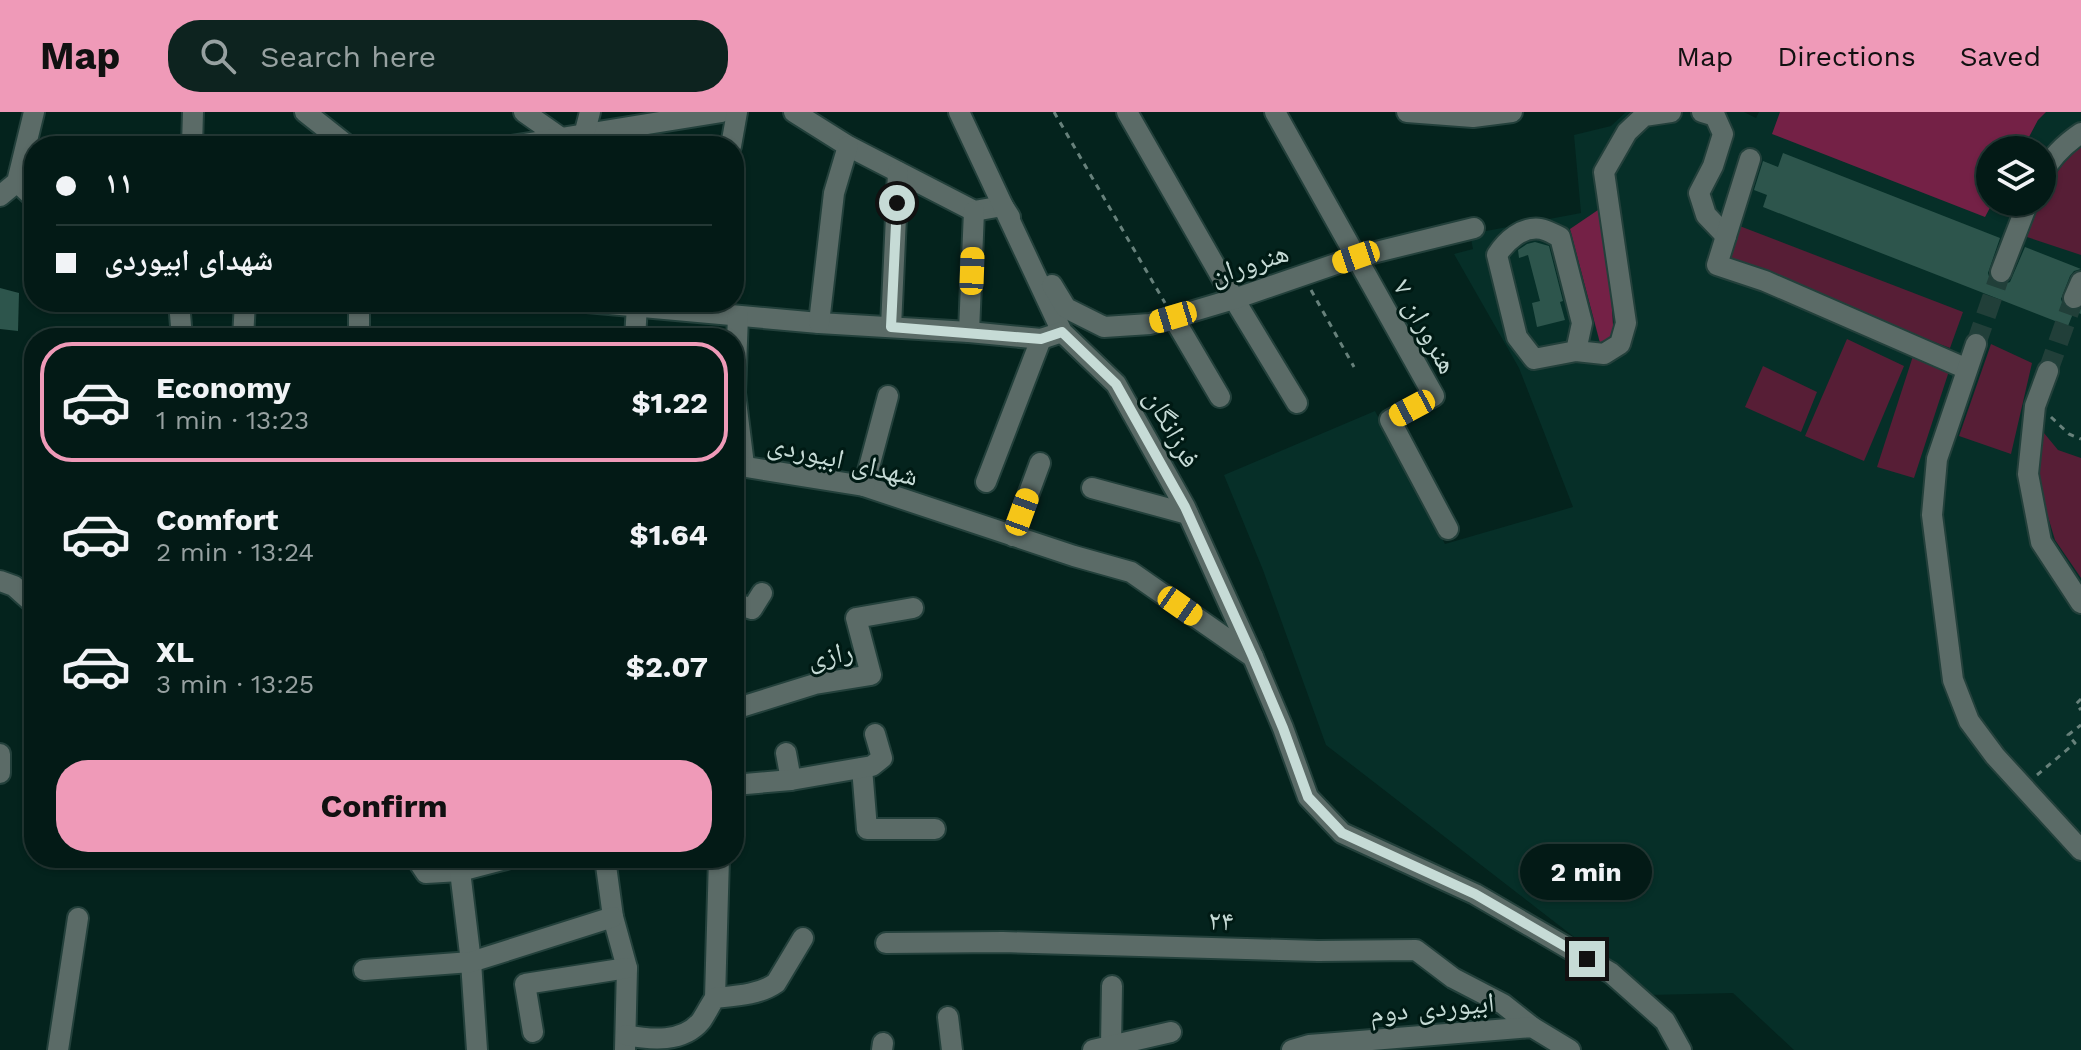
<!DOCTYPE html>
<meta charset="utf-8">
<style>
:root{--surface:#031a16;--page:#0d231f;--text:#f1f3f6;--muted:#97a1a1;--line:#243835;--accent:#ef9ab8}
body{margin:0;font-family:"Work Sans","Noto Naskh Arabic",sans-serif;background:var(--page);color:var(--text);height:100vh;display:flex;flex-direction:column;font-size:30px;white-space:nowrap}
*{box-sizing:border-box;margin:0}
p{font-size:26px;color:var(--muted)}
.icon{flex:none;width:44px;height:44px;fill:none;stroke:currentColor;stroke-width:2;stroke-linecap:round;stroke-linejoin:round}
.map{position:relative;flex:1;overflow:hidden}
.drawer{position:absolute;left:24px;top:216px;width:720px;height:540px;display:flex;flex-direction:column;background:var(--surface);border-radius:32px;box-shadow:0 2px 6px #0004,0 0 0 2px var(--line)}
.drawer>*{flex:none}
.top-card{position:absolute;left:24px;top:24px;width:720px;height:176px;border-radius:32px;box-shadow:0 2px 6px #0004,0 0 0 2px var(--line);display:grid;align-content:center;height:176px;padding:0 32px;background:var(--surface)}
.buttons{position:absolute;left:1976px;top:24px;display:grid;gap:16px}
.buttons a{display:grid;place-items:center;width:80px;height:80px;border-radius:50%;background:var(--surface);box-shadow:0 2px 6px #0004,0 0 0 2px var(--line);font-size:40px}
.end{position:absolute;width:36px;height:36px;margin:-18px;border:10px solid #c6dbd6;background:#111;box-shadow:0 0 0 4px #111}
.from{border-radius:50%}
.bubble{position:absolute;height:56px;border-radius:28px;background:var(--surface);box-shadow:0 2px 6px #0004,0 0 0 2px var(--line);font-size:26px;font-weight:700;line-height:56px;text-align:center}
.car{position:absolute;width:24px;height:48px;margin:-24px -12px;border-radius:10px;box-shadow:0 0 6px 2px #0007;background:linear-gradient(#f5c518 24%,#345 0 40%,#f5c518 0 76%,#345 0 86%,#f5c518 0)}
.top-card b{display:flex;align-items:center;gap:28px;height:76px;font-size:30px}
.top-card b+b{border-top:2px solid var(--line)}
.top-card i{width:20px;height:20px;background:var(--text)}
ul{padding:14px 0 0;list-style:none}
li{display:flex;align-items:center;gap:24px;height:120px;margin:0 16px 12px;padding:0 16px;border:4px solid transparent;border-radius:32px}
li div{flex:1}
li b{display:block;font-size:30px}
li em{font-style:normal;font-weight:700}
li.active{border-color:var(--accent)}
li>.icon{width:72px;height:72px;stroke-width:1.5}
.action{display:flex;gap:16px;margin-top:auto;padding:16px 32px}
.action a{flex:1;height:92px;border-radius:32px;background:var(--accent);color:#111;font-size:32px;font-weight:700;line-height:92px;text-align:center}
header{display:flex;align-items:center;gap:48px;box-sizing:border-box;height:112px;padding:0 40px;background:var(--accent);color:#111}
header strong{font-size:38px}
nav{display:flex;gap:44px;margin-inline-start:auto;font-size:28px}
.search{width:560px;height:72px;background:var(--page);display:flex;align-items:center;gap:20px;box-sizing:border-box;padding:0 28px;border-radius:32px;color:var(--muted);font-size:30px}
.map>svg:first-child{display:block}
.built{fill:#062f28;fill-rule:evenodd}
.green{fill:#571e36}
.forest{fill:#742146}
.building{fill:#2d554c}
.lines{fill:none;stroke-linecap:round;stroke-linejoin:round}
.minor-tunnel{stroke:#213f39;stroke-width:20;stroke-dasharray:20 10;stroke-linecap:butt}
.minor-casing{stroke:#23403b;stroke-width:24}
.path{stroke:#67817b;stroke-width:3;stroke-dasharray:6 6;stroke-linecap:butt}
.minor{stroke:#5b6b67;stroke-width:20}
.route{stroke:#c6dbd6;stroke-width:10}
.labels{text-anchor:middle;stroke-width:6;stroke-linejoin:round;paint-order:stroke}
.street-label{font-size:28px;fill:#c6dbd6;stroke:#001a14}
</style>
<header>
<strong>Map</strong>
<div class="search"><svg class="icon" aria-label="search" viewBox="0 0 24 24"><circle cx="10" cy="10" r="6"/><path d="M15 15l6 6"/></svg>Search here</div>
<nav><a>Map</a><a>Directions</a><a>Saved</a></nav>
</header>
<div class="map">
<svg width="2081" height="938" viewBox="0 0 2081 938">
<rect width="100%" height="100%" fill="#04231d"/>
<path class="built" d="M1626,0H1744L1756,6L1759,0H2081V938H1794L1733,881L1649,883L1326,633L1263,458L1224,363L1375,299L1445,432L1573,395L1519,256L1454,142L1473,137L1470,122L1581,101L1574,23L1611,14ZM1990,38H2042V90H1990Z"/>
<g class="green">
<path d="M2081,33V143L2027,125C2035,102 2042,82 2056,62C2063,51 2073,42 2081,33Z"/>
<polygon points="1737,113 1963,200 1950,236 1724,150"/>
<polygon points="1847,227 1904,254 1864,349 1805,324"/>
<polygon points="1991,232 2032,251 2011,342 1959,324"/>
<polygon points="1913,244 1950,256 1914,366 1877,355"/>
<polygon points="1763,254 1817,280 1801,320 1745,295"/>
<polygon points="2039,315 2058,338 2081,346 2081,466 2055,428 2036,365"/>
</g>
<g class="forest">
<polygon points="1780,0 2046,0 2038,8 2022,38 1990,38 1990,90 1993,90 1985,105 1772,22"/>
<polygon points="1598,98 1609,151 1614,228 1600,231 1570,117"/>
</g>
<g class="building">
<polygon points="1783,41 2000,126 1988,161 1990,168 1996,172 2002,173 2010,170 2025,135 2081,157 2074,159 2070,164 2061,187 2063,193 2068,198 2075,199 2081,197 2081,202 2074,199 2068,214 1763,95 1767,83 1754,78 1763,49 1778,55"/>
<polygon points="1535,130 1549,134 1563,189 1560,190 1565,208 1537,215 1532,191 1540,189 1528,143 1519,146 1518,138 1527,132"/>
<polygon points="0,176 19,181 18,219 0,217"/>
</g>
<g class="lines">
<g class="minor-tunnel">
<polyline points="1976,232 2001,160"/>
<polyline points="2048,259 2074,186"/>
</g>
<g class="minor-casing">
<g id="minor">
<polyline points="305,0 348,34"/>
<polyline points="524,0 561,26 722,0"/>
<polyline points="794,0 848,34 974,99 1003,94 1010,105"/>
<polyline points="959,0 1062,220 1116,272 1185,395 1253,545 1283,616 1308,685 1342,721 1475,782 1611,861 1665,909 1681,938"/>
<polyline points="1127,0 1234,187 1297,291"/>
<polyline points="1275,0 1434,284 1390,308 1448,417"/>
<polyline points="1407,0 1473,5 1512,0"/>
<polyline points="1702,0 1715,4 1723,22 1713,54 1699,81 1706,103 1726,124"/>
<polyline points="584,23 590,0"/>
<polyline points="192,34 193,0"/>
<polyline points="511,34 561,26 561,30"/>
<polyline points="731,34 737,0"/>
<polyline points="1750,47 1717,153 1765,169 1967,257"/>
<path d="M2042,62C2051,46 2066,31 2081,21"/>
<polyline points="17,70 34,86"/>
<polyline points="0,84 17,70 34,0"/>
<polyline points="2001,160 2028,90"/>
<polyline points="1052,173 1066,196 1104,215 1150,212 1234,187 1356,145 1474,116"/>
<polyline points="2074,186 2081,170"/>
<polyline points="179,190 182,226"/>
<polyline points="359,190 359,226"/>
<polyline points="587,190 819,211 969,220 1041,227 1062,220"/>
<polyline points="738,204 735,281 744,353"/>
<polyline points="1173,205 1220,285"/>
<polyline points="819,211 834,81 848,34"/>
<polyline points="891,215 898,60"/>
<polyline points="969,220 974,99"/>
<polyline points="243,226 245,190"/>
<polyline points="635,226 637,194"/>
<polyline points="1976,232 1937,347 1932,403 1953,568 1969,609 1995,644 2081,738"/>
<path d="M1576,239L1582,211L1560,125C1555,123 1547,118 1541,117C1522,114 1506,129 1497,143L1517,225L1534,247L1576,239L1604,242L1620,232L1626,211L1604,60L1627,20L1644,4L1671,0"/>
<polyline points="2048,259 2035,294 2028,362 2041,430 2081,491"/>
<polyline points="734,353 864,374 1074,444 1131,460 1253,545"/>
<polyline points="986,370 1041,227"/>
<polyline points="864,374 888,284"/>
<polyline points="1092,376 1188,402"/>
<polyline points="1013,424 1040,351"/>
<polyline points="0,469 14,474 34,492"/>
<polyline points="734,491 752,497 762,481"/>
<polyline points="734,599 741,595 815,572 871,563 856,506 913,496"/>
<polyline points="786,641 791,668"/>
<polyline points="0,642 0,661"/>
<polyline points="862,656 867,717 935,717"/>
<polyline points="734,673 791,668 872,654 882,646 875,622"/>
<polyline points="416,746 426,761 460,759 510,746"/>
<polyline points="605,746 613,805 627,856 625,938"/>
<polyline points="460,759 471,850 477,938"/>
<polyline points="886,831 1003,830 1318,839 1416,838 1453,866 1503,892 1532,915"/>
<polyline points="364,858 471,850 613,805"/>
<polyline points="715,886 719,746"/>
<polyline points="948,905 952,938"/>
<polyline points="533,920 525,872 627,856"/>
<path d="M626,923C651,928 683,931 701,909C706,902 710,893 715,886C735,884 759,883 776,871L803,826"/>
<polyline points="1111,934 1112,874"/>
<polyline points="58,938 78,806"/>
<polyline points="882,938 883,931"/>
<polyline points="1093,938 1171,920"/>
<polyline points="1292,938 1309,933 1335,931 1532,915 1570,938"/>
</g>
</g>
<g class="path">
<polyline points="1054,0 1165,191"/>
<polyline points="1311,178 1354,255"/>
<polyline points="2051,305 2069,322 2081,327"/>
<polyline points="2081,587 2076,592 2081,598"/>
<polyline points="2037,663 2075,631 2068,623 2081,613"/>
</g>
<use href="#minor" class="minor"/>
</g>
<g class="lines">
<polyline class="route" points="897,91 891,215 1041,227 1062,220 1116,272 1185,395 1253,545 1283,616 1308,685 1342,721 1475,782 1587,847"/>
</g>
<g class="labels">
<g class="street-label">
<text transform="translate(1249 151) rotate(-18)" y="10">هنروران</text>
<text transform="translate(1426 214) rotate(61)" y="10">هنروران ۷</text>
<text transform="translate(1173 316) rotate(61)" y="10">فرزانگان</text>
<text transform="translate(843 347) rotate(13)" y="10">شهدای ابیوردی</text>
<text transform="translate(830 542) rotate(-11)" y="10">رازی</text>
<text transform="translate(1221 808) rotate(2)" y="10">۲۴</text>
<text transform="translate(1432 895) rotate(-5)" y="10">ابیوردی دوم</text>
</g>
</g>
</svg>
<div class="buttons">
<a><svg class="icon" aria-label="layers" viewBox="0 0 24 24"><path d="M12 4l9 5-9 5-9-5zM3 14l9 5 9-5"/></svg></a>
</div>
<i class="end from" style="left:897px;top:91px"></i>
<i class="end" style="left:1587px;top:847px"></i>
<div class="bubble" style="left:1520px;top:732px;width:132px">2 min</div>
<i class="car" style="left:1356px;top:145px;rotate:251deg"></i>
<i class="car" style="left:972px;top:159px;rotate:2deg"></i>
<i class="car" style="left:1173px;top:205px;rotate:253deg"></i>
<i class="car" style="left:1412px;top:296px;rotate:242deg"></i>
<i class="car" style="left:1022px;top:400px;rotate:20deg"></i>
<i class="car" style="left:1180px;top:494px;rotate:125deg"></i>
<div class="top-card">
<b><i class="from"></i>۱۱</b>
<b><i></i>شهدای ابیوردی</b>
</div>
<section class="drawer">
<ul>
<li class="active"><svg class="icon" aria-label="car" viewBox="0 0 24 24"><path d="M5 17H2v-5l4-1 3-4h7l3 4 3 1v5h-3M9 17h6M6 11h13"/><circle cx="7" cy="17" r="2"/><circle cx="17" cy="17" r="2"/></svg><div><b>Economy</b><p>1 min · 13:23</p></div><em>$1.22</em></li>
<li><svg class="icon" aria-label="car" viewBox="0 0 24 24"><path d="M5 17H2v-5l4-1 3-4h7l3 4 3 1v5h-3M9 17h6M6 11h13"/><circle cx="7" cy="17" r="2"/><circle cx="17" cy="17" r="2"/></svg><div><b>Comfort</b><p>2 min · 13:24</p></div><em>$1.64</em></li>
<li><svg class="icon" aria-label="car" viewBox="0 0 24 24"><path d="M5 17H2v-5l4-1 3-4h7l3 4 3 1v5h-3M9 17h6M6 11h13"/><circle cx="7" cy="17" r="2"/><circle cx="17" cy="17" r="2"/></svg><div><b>XL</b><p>3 min · 13:25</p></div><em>$2.07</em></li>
</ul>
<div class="action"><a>Confirm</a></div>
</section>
</div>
